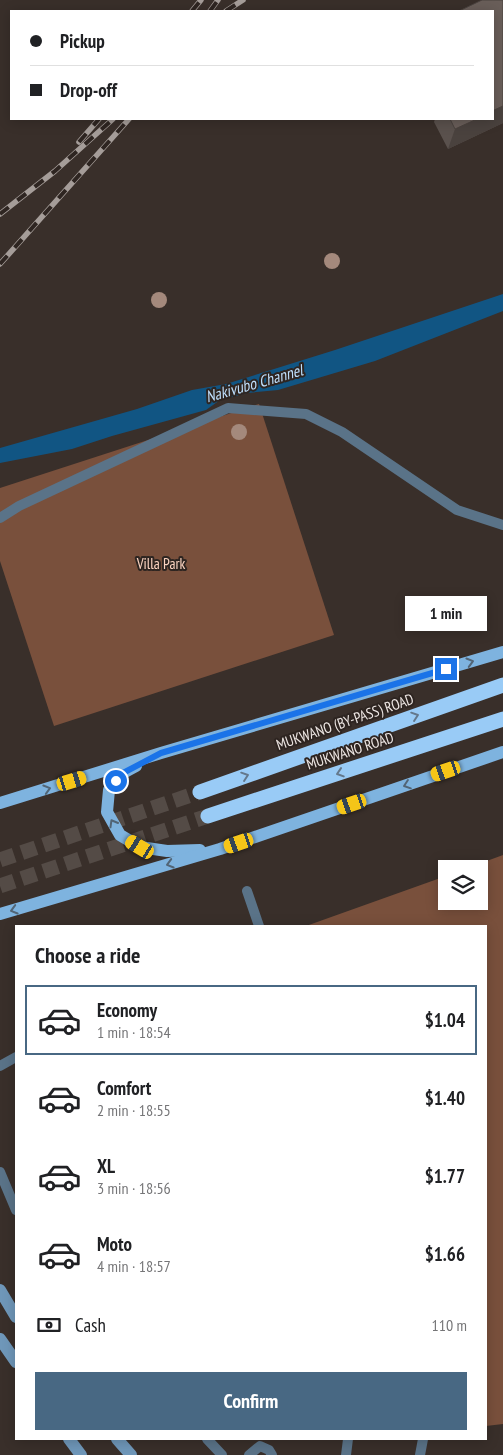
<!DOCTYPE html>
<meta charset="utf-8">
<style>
:root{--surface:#fff;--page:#f2f2f2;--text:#202124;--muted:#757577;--line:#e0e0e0;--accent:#486883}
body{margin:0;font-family:"PT Sans Narrow",sans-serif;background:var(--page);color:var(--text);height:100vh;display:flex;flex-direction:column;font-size:19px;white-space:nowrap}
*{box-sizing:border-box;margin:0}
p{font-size:16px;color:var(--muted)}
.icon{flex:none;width:28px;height:28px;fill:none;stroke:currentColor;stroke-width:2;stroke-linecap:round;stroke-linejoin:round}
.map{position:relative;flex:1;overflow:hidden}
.side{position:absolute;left:15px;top:925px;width:472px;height:515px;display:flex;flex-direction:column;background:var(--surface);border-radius:0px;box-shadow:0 2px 12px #0003}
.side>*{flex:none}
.top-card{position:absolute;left:10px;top:10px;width:484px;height:110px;border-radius:0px;box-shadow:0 2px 12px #0003;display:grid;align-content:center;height:110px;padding:0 20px;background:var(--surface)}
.fabs{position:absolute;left:438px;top:860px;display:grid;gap:10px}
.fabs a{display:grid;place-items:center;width:50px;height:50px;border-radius:0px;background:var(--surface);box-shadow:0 2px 12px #0003;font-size:25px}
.end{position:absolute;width:22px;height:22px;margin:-11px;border:6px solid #1a73e8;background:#fff;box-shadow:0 0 0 2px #fff}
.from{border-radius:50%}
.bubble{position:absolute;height:35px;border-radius:0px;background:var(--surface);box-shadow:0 2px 12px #0003;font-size:16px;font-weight:800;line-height:35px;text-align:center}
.car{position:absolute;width:15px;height:30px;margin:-15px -8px;border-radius:6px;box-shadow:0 0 4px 1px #0007;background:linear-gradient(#f5c518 24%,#345 0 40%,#f5c518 0 76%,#345 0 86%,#f5c518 0)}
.top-card b{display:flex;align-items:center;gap:18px;height:48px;font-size:19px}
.top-card b+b{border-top:1px solid var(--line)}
.top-card i{width:12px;height:12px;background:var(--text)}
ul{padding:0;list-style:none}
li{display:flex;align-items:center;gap:15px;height:70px;margin:0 10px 8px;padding:0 10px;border:2px solid transparent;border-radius:0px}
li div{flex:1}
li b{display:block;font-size:19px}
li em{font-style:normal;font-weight:800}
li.on{border-color:var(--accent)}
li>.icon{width:45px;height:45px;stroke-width:1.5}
h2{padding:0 20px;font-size:22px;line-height:60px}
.pay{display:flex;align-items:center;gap:12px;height:55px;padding:0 20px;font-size:19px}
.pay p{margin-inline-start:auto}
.action{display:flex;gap:10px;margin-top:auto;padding:10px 20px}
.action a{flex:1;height:58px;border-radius:0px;background:var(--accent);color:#fff;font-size:20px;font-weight:800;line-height:58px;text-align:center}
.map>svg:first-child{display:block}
.green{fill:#79503c}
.water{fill:#115583}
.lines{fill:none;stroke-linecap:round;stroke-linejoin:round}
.highway-tunnel{stroke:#544b46;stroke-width:15;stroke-dasharray:15 8;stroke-linecap:butt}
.lane{stroke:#5a7388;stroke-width:10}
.secondary{stroke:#6f97b9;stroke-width:12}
.primary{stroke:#7eb3df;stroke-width:12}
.highway{stroke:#99cbf6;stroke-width:15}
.rail-casing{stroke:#a59d99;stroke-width:5.5}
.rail{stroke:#2e2521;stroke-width:4;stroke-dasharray:11;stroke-linecap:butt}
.tree{fill:#a4897c}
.wall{fill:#5a514d}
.shaded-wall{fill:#4a423e}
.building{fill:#695e59;stroke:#4a423e}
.oneway{stroke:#526576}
.oneway2{stroke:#64788c}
.route{stroke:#1a73e8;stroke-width:6}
.labels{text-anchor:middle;stroke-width:4;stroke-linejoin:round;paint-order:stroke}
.park-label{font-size:15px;fill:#fbd3c0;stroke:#2e2521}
.street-label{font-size:15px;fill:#eee7e4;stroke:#2e2521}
.water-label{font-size:16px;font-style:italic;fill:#bedefb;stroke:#2e2521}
</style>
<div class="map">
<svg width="503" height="1455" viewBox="0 0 503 1455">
<rect width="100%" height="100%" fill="#392f2a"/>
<g class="green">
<polygon points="259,404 334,635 54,726 0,561 0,488"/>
<polygon points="503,855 503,1424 486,1426 486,926 306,926 446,876 446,901 479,901 479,869 465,869"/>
</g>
<polygon class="water" points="503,294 503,311 375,361 278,390 247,393 220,400 206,410 112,436 72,449 0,463 0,448 137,409 192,390 226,384 335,350"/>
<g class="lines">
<g class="highway-tunnel">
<polyline points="0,860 200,792"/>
<polyline points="0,886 208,816"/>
</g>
<g class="lane">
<polyline points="0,518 19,506 228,408 306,414 342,432 457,510 503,525"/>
<polyline points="247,891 259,926"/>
<polyline points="0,1066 16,1057"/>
<polyline points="0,1172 16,1210"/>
<polyline points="207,1439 222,1455"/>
<polyline points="249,1455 260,1446 269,1450 272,1455"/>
<polyline points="346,1455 348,1439"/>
<polyline points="420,1455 423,1439"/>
</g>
<g class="secondary">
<polyline points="0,1290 16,1317"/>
<polyline points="0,1339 16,1362"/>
<polyline points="69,1439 81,1455"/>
<polyline points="117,1439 131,1455"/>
</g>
<g class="primary">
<polyline points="136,766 123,773 109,790 107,812 120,835 140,847 167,851 200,850"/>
<polyline points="0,803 161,753 503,652"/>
<polyline points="0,914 220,849 503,752"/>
</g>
<g class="highway">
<polyline points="200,792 503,685"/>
<polyline points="208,816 503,719"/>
</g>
<g class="rail-casing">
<g id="rail">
<polyline points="192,11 201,0"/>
<polyline points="210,11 218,0"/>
<polyline points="226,11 243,0"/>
<polyline points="79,142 99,119"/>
<polyline points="0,214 55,171 113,119"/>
<polyline points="0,264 129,119"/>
</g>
</g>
<use href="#rail" class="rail"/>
</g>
<g class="tree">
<circle cx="332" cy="261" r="8"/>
<circle cx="159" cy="300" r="8"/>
<circle cx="239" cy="432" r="8"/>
</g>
<polygon class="wall" points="503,0 503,123 448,149 434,122 435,119 492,119"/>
<polygon class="shaded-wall" points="503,106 503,123 448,149 455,129 477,119 492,119 492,111"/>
<g class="building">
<polygon points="482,0 503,0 503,106 492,111 492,11 459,11"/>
<polygon points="450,119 477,119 455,129"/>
</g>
<defs><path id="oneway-chevron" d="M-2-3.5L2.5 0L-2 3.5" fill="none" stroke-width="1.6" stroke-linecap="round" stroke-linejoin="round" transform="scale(1.25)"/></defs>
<g class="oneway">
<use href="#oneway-chevron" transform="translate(470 662) rotate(-16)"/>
<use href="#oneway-chevron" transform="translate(407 785) rotate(161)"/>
<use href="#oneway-chevron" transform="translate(47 789) rotate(-17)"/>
<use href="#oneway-chevron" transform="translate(113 823) rotate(-120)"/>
<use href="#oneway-chevron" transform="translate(170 864) rotate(164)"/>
<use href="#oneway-chevron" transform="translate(14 910) rotate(164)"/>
</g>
<g class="oneway2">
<use href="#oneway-chevron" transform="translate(415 716) rotate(-19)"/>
<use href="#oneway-chevron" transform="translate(340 773) rotate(162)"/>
<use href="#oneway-chevron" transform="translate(245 776) rotate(-19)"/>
</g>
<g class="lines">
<polyline class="route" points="116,781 123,773 161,753 446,669"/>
</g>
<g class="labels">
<g class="park-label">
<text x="161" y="569">Villa Park</text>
</g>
<g class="street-label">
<text transform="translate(345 722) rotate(-19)" y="5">MUKWANO (BY-PASS) ROAD</text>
<text transform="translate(350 751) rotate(-18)" y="5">MUKWANO ROAD</text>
</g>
<g class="water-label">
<text transform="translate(254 383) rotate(-16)" y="6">Nakivubo Channel</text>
</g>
</g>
</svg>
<div class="fabs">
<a><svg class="icon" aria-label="layers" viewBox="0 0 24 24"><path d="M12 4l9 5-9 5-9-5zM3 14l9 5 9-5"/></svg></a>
</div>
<i class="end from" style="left:116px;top:781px"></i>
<i class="end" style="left:446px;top:669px"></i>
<div class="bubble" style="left:405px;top:596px;width:82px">1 min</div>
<i class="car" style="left:446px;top:771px;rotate:251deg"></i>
<i class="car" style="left:72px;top:781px;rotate:73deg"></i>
<i class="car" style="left:352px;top:804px;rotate:251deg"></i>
<i class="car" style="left:239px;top:843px;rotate:251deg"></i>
<i class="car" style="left:140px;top:847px;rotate:301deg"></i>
<div class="top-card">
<b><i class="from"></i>Pickup</b>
<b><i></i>Drop-off</b>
</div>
<section class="side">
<h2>Choose a ride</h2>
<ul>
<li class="on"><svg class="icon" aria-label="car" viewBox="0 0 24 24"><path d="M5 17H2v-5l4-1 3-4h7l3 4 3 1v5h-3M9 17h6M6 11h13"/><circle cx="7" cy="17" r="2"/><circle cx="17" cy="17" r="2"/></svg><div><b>Economy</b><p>1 min · 18:54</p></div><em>$1.04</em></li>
<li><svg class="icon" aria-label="car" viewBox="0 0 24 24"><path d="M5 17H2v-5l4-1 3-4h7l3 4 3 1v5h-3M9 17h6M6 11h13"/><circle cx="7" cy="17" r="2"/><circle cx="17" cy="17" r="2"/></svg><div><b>Comfort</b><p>2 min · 18:55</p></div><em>$1.40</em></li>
<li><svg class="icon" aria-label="car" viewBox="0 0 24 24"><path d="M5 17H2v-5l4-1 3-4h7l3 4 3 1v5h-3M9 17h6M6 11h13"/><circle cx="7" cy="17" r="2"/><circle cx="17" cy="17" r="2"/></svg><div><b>XL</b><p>3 min · 18:56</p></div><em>$1.77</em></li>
<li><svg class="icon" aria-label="car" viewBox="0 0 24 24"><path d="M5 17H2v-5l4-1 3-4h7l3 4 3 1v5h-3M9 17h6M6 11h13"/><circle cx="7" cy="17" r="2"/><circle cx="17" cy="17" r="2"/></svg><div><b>Moto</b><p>4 min · 18:57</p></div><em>$1.66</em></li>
</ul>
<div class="pay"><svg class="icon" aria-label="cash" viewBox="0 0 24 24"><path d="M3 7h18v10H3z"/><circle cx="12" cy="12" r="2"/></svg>Cash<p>110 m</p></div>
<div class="action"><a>Confirm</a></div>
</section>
</div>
